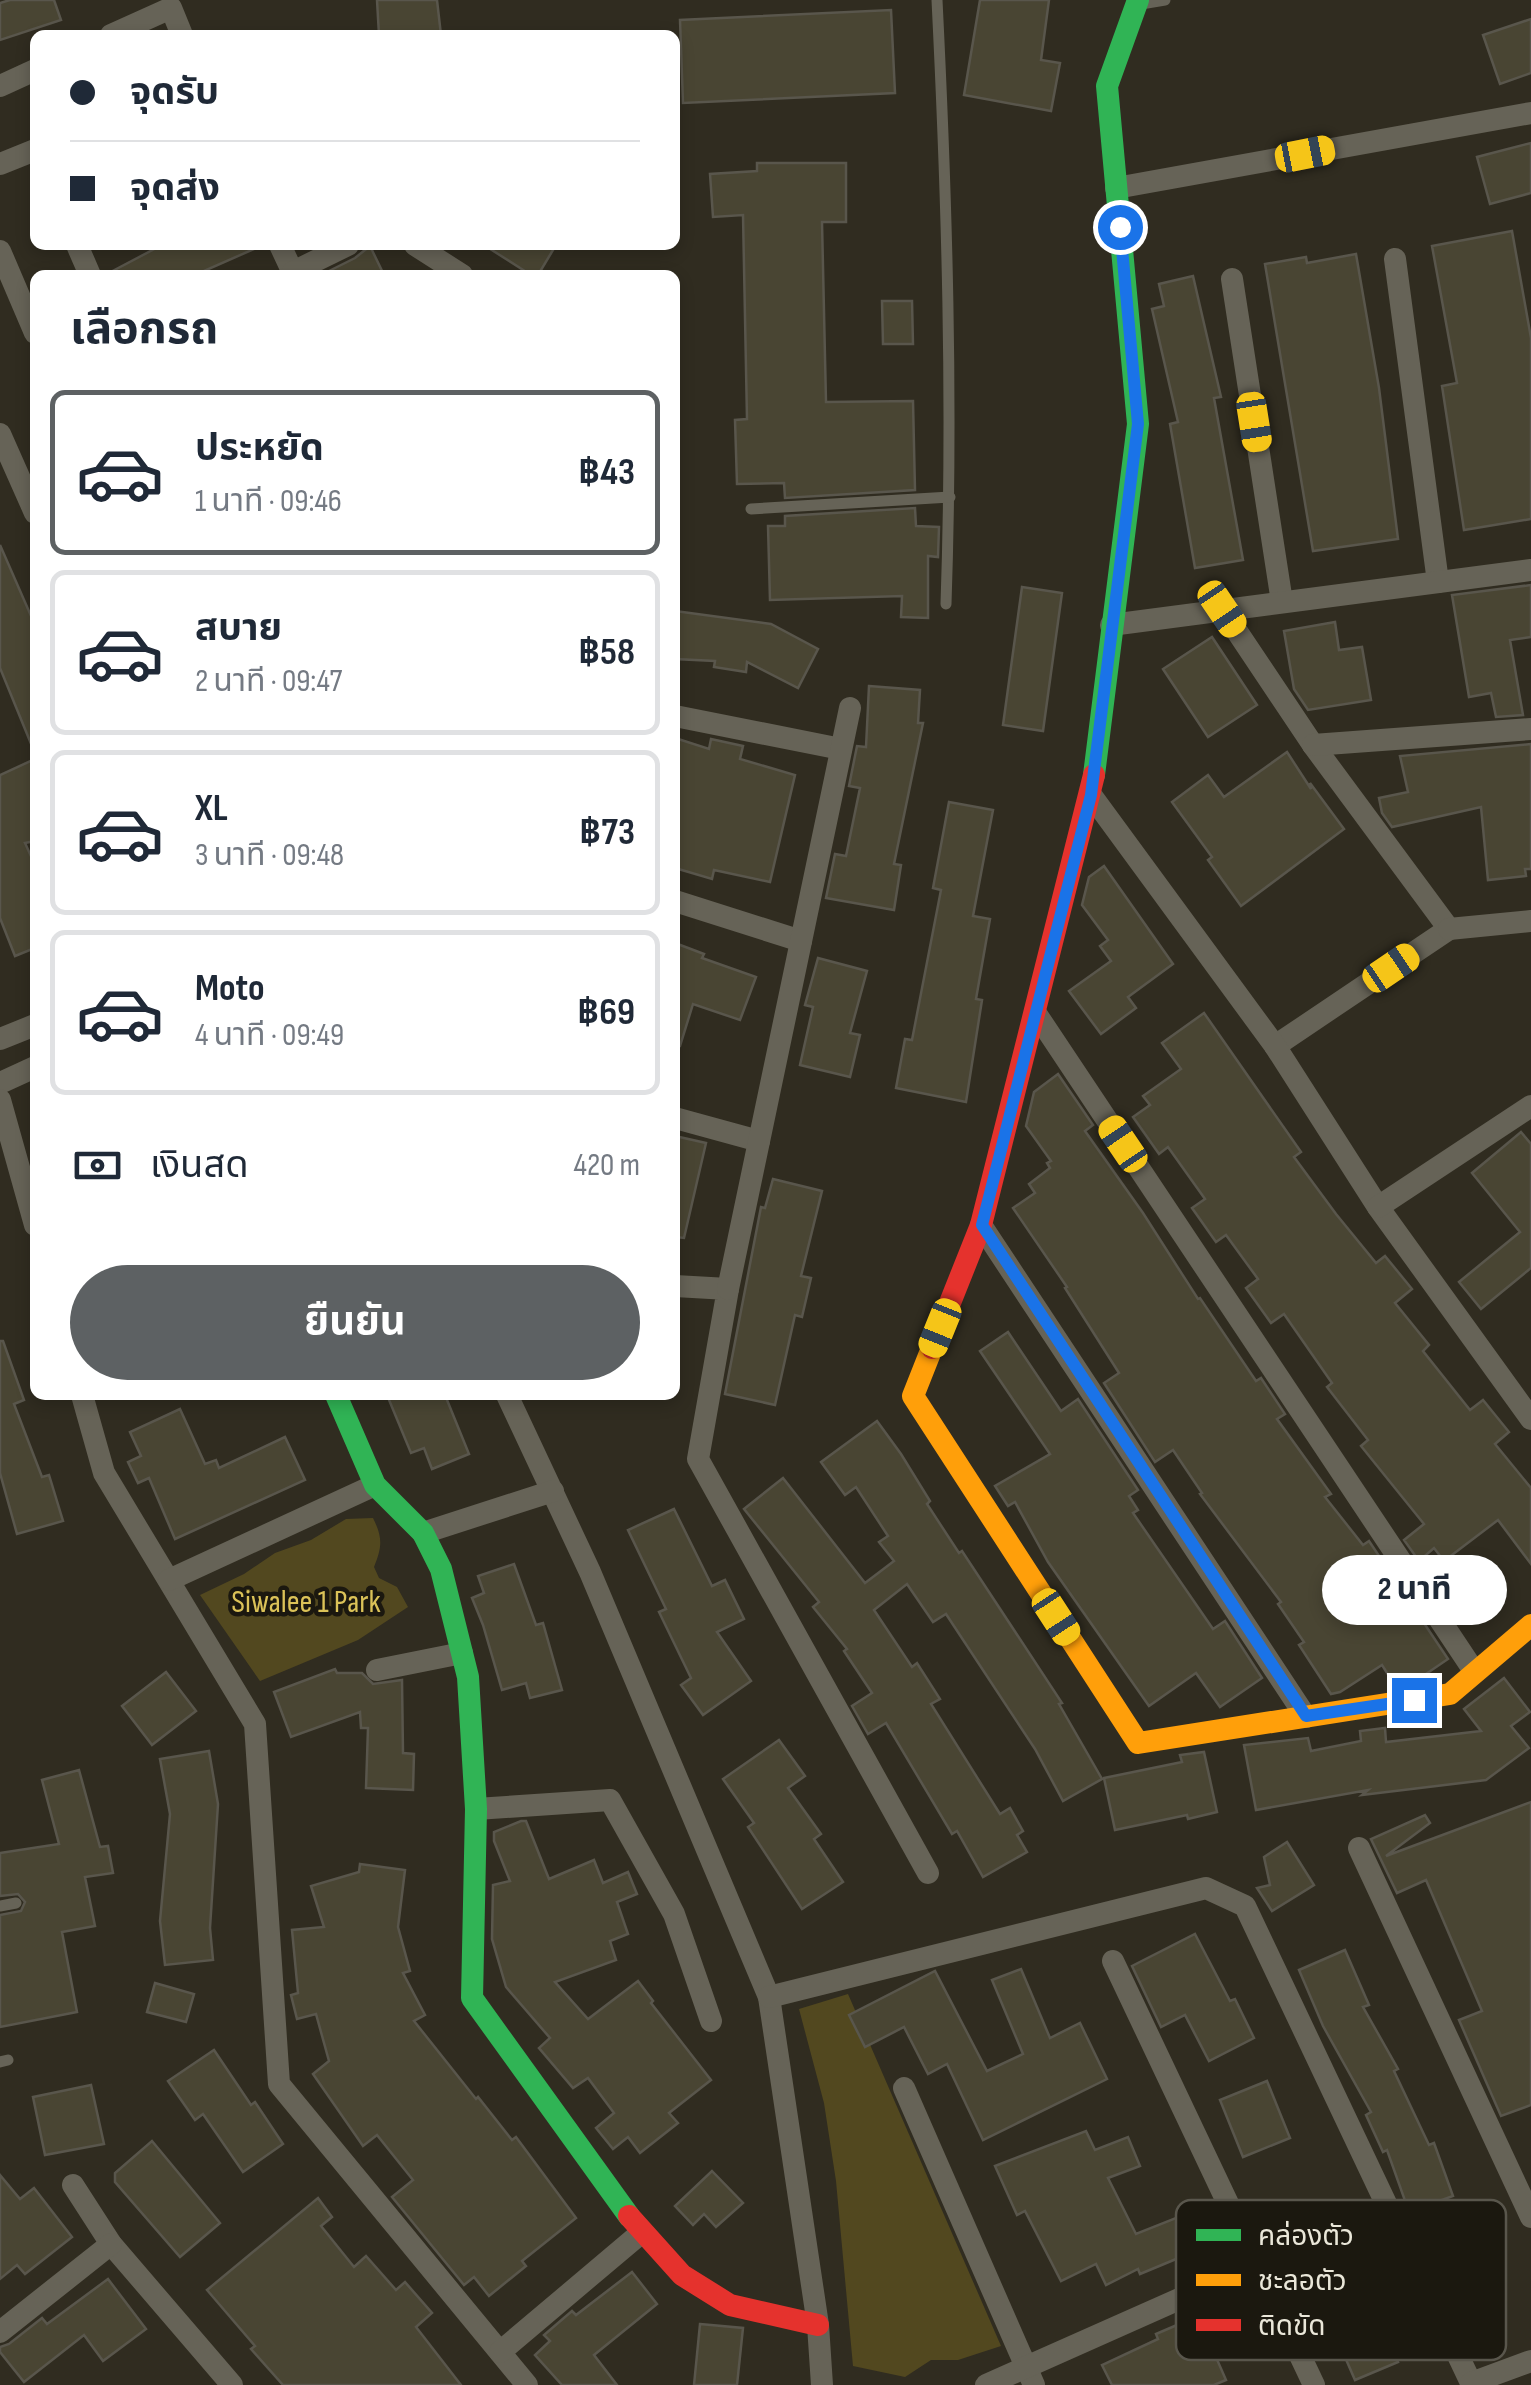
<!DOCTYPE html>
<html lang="th">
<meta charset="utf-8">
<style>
:root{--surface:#fff;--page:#f6f6f7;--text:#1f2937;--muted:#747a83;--line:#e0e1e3;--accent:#5d6163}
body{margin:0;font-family:"Sofia Sans Condensed","Noto Sans Thai",sans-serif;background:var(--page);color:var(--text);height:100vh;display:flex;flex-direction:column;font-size:38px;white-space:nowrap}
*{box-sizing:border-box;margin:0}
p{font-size:32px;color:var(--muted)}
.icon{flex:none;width:55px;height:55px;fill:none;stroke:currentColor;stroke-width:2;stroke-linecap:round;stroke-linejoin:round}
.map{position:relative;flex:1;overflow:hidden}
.details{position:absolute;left:30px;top:270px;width:650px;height:1130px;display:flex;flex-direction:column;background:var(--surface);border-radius:15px;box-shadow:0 5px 15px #0003}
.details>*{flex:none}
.hud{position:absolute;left:30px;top:30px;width:650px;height:220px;border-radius:15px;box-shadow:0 5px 15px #0003;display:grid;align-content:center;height:220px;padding:0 40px;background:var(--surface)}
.end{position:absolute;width:45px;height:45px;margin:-22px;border:12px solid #1a73e8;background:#fff;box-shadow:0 0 0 5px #fff}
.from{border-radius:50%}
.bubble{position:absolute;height:70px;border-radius:35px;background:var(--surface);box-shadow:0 5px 15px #0003;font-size:32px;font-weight:700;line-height:70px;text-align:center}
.car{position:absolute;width:30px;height:60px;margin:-30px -15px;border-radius:12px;box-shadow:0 0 8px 2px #0007;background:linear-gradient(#f5c518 24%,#345 0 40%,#f5c518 0 76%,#345 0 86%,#f5c518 0)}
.hud b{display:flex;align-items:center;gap:35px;height:95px;font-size:38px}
.hud b+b{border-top:2px solid var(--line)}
.hud i{width:25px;height:25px;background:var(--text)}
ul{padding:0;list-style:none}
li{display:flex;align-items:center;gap:30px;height:165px;margin:0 20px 15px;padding:0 20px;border:5px solid var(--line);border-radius:15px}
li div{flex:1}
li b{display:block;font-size:38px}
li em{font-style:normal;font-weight:700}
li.selected{border-color:var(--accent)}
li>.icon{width:90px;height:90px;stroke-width:1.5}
h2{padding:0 40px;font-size:45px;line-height:120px}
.pay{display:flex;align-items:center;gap:25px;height:110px;padding:0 40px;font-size:38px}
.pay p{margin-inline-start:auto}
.cta{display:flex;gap:20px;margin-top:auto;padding:20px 40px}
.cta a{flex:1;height:115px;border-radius:60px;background:var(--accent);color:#fff;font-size:40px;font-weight:700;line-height:115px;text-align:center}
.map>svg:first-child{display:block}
.green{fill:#52481f}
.building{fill:#494533;stroke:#59564c;stroke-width:2.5}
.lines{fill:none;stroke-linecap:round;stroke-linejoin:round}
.lane{stroke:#666357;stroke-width:11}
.street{stroke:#666357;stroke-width:22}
.fast{stroke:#30b455;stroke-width:22}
.slow{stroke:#ff9f0a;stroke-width:22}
.jam{stroke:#e5322d;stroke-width:22}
.route{stroke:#1a73e8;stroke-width:12}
.labels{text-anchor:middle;stroke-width:9;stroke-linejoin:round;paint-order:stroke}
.park-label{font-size:32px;fill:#dbc258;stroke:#1b180f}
.key{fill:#1b180f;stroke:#59564c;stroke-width:2.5}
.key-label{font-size:28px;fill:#eae7d9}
</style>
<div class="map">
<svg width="1531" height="2385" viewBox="0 0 1531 2385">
<rect width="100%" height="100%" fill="#302c20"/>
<g class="green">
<path d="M373,1518C383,1538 382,1547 374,1567L379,1578L397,1587L408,1607L358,1640L260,1681L200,1595L244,1574L275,1553L311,1540L346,1519Z"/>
<polygon points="848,1994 1001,2346 958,2360 931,2360 905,2377 853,2366 836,2181 824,2103 799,2009"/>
</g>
<g class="building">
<polygon points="10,0 54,0 61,20 0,40 0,3"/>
<polygon points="377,0 437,0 441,35 379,35"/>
<polygon points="980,0 1049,0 1041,60 1060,63 1051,111 964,95"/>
<polygon points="891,10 895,93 683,103 680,20"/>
<polygon points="1531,19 1531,73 1500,84 1483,35"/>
<polygon points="1531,143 1531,193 1490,204 1477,157"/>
<polygon points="757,163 846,163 846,222 822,222 826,402 913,401 915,490 785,498 784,483 737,484 735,420 747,419 743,215 713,217 710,174 757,171"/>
<polygon points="1512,231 1531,338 1531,519 1464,530 1442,386 1457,383 1432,246"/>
<polygon points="162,245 263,245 195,275 105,275"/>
<polygon points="484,245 556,245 538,275 531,275"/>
<polygon points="370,246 384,275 321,275 355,258"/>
<polygon points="1356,254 1379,388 1398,539 1313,551 1265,264 1306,257 1307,263"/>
<polygon points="1193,276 1221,397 1214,398 1243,560 1195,568 1170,424 1178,422 1152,309 1164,306 1159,284"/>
<polygon points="882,301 912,301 913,344 883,344"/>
<polygon points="915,508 916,526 939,527 938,557 928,556 928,618 901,617 902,596 770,600 768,526 785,526 785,516"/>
<polygon points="0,545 35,625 34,751 0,668"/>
<polygon points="1531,585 1531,637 1510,640 1523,715 1496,717 1491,693 1469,697 1452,595"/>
<polygon points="1022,587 1062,593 1043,731 1003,725"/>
<polygon points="675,611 771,624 818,649 798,688 747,662 746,672 714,667 715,661 675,659"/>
<polygon points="1335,622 1339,650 1362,647 1371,700 1308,710 1294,689 1284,631"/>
<polygon points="1212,637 1257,705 1208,737 1163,669"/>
<polygon points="869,686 920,690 918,723 923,723 894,864 901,865 894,910 826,898 835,854 846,856 860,788 849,786 857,746 866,747"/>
<polygon points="675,738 709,749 711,739 743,746 740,759 795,775 770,882 714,870 712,879 675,868"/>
<polygon points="1531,744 1531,869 1525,869 1526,876 1488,880 1481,807 1392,827 1382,813 1379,798 1408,792 1400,756"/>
<polygon points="1287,752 1311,789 1310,783 1344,829 1241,906 1208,860 1212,857 1172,802 1208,775 1224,797"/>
<polygon points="35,759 35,841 25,843 35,865 35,948 15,956 0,918 0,775"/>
<polygon points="949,802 993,810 973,916 990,919 976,999 982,1000 966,1102 896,1088 905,1039 912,1040 941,890 933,888"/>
<polygon points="1104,866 1173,964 1128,997 1136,1008 1101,1034 1069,991 1111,961 1100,946 1108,940 1082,905 1089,877"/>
<polygon points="675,943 704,954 702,958 756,977 740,1020 693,1004 680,1046 675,1046"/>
<polygon points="818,958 867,971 850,1033 860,1035 850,1077 800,1065 813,1007 805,1005"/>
<polygon points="1204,1013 1301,1152 1294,1157 1336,1214 1376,1263 1385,1256 1412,1289 1395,1303 1429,1345 1423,1351 1470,1410 1483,1400 1509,1432 1495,1444 1531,1488 1531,1564 1498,1520 1444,1561 1434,1548 1419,1561 1404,1540 1424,1524 1361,1446 1368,1440 1327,1387 1332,1383 1284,1314 1271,1323 1246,1288 1258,1279 1226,1235 1216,1242 1192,1208 1205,1199 1168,1147 1159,1154 1133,1117 1150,1105 1143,1096 1181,1069 1162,1043"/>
<polygon points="1058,1074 1093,1125 1085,1131 1143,1213 1198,1299 1200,1298 1256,1381 1261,1378 1285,1414 1277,1419 1331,1494 1325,1497 1363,1545 1369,1541 1448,1659 1417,1680 1394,1684 1382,1665 1340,1692 1331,1694 1299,1645 1304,1642 1278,1604 1281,1602 1200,1494 1202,1493 1173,1450 1155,1462 1104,1383 1119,1373 1065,1288 1067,1287 1013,1208 1035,1193 1029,1184 1050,1168 1047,1163 1051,1161 1026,1126 1034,1092"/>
<polygon points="1521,1132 1531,1144 1531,1268 1481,1309 1459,1282 1520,1232 1472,1173"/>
<polygon points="675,1136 706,1143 684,1238 675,1237"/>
<polygon points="773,1179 822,1191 801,1276 811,1278 802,1317 795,1315 775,1405 725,1394 761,1207 765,1208"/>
<polygon points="1008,1332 1061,1411 1078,1399 1138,1490 1129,1496 1138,1510 1133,1513 1213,1629 1225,1621 1262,1678 1220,1707 1196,1673 1149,1706 1048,1562 1015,1502 1008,1506 995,1486 1050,1454 980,1351"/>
<polygon points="0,1341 3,1341 24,1400 14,1404 42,1477 49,1475 63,1521 17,1534 0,1473"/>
<polygon points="387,1395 445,1395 469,1454 432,1469 424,1448 411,1453"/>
<polygon points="180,1409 205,1464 216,1460 219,1468 285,1437 305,1480 175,1539 149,1478 138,1483 128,1462 141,1456 130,1432"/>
<polygon points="877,1421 901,1454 930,1501 927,1504 959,1553 962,1551 1062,1703 1059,1704 1102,1779 1063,1801 1035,1749 946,1614 933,1622 907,1584 874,1610 912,1667 917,1663 940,1699 931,1704 1000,1814 1010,1808 1023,1831 1017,1835 1027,1852 983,1877 957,1831 952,1834 886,1723 868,1734 852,1706 872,1693 844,1651 847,1649 813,1607 819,1602 744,1509 783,1478 865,1583 894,1561 879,1542 888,1536 856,1487 845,1495 821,1462"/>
<polygon points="674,1509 712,1586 725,1580 744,1619 717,1632 751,1681 703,1715 681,1685 691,1678 659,1612 666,1609 628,1530"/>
<polygon points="514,1564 536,1625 543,1623 562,1690 530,1698 526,1683 502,1690 483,1625 472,1598 484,1593 478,1576"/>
<polygon points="335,1669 337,1673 362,1673 373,1684 402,1680 403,1753 414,1754 413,1790 366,1788 368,1728 361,1728 360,1712 291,1737 274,1692"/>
<polygon points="166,1672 196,1711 152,1745 122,1706"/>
<polygon points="1504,1678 1530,1712 1511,1726 1529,1748 1486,1780 1362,1795 1368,1790 1256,1810 1244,1745 1308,1738 1311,1751 1361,1741 1360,1731 1385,1728 1386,1742 1481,1731 1464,1709"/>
<polygon points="779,1740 805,1776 788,1788 821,1834 814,1839 843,1882 802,1909 748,1827 754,1823 723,1779"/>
<polygon points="209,1751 218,1804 210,1928 213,1960 165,1965 160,1921 170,1814 160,1759"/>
<polygon points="1204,1752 1217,1812 1188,1819 1187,1815 1115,1830 1104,1778 1182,1762 1180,1755"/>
<polygon points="79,1770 100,1847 108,1846 113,1873 85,1877 95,1926 62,1932 77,2012 0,2027 0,1915 21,1911 25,1902 18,1894 0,1896 0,1853 59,1844 42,1780"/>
<polygon points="1531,1802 1531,2105 1501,2116 1459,2020 1482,2011 1426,1880 1397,1893 1371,1839 1425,1815 1430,1823 1386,1856"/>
<polygon points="521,1821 526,1821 549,1879 594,1860 603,1883 628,1872 637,1894 617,1902 628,1934 610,1941 616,1960 555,1982 588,2019 638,1981 653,2001 651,2003 711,2080 669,2113 678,2123 640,2153 628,2137 613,2149 596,2128 614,2113 588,2078 573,2088 539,2048 550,2038 506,1987 492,1939 493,1885 510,1881 494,1841 494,1832"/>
<polygon points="1287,1842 1314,1885 1272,1911 1257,1888 1270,1885 1264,1857"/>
<polygon points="360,1864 405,1870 398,1927 410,1971 403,1973 425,2015 414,2021 476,2099 478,2097 512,2140 516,2137 576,2218 522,2261 526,2266 489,2296 474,2277 464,2285 392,2197 413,2180 377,2135 363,2146 313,2074 329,2061 316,2014 297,2019 291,1995 298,1993 292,1930 324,1927 311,1886 359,1872"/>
<polygon points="1195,1934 1230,2001 1235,1999 1254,2038 1209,2061 1185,2015 1161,2027 1132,1966"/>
<polygon points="1345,1950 1369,2005 1363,2007 1398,2069 1394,2071 1429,2145 1434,2143 1453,2196 1409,2212 1387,2150 1383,2152 1366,2115 1371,2112 1323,2026 1299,1970"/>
<polygon points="1021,1969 1050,2038 1080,2023 1107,2079 983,2140 947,2064 928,2074 904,2027 865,2047 849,2015 935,1971 987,2071 1023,2054 992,1980"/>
<polygon points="155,1983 194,1994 186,2022 147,2012"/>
<polygon points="214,2050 251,2105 255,2102 283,2144 243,2172 203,2114 195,2120 168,2081"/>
<polygon points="1267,2081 1290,2138 1243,2157 1220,2100"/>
<polygon points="91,2085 104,2144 45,2155 33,2097"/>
<polygon points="1086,2131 1095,2150 1128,2137 1140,2166 1108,2178 1136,2234 1191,2212 1205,2247 1140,2274 1138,2269 1106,2285 1096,2264 1061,2281 1025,2211 1017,2215 995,2166"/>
<polygon points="152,2141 220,2223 180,2257 115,2182 115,2173"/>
<polygon points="712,2171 743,2203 716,2227 704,2214 693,2225 675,2206"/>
<polygon points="0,2175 20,2199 34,2188 72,2237 25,2274 17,2265 0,2279"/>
<polygon points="318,2198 332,2217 321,2226 354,2267 366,2256 396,2290 405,2282 432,2313 416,2327 461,2385 283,2385 251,2349 255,2346 207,2290"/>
<polygon points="632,2272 657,2304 594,2355 617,2385 562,2385 535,2355 550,2341 544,2335 572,2311 576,2315"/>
<polygon points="108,2279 146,2329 103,2361 84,2335 24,2382 0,2352 0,2347 9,2344 42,2318 47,2324"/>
<polygon points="1371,2300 1398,2362 1355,2380 1328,2318"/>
<polygon points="1198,2316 1226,2380 1214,2385 1112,2385 1102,2365 1158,2339 1156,2334"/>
<polygon points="700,2324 743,2328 737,2385 694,2385"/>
</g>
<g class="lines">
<g class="lane">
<path d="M937,0C947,201 953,403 946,604"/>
<polyline points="1141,4 1165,0"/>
<polyline points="751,509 950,497"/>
<polyline points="0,1906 16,1903"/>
<polyline points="0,2062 8,2060"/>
</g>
<g class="street">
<polyline points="111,35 171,8 182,35"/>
<polyline points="0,86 35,70"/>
<polyline points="0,164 35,150"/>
<polyline points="1116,188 1531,113"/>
<polyline points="77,245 90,275"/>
<polyline points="280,245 294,275"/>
<polyline points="415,245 462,275"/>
<polyline points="0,251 35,333"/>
<polyline points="1395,259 1438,582"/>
<polyline points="293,272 348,245"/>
<polyline points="1232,279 1282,602"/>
<polyline points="0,434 35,513"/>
<polyline points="1222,609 1313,745 1449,929 1275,1046"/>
<polyline points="1111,625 1531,570"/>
<polyline points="675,716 841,749"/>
<polyline points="1313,745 1531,729"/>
<polyline points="1091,795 1275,1046 1378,1207 1531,1419"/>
<polyline points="675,901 801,941"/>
<polyline points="1449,929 1531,921"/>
<polyline points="1035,1012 1474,1671"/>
<polyline points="0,1039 35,1025"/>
<polyline points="0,1083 35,1067"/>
<polyline points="0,1100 35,1225"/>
<polyline points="675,1118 759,1141"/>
<polyline points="1378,1207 1531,1106"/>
<polyline points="981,1225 1306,1717"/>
<polyline points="675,1286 728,1289 698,1459 928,1873"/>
<polyline points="728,1289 850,708"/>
<polyline points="82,1395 104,1473 255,1724 279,2084 527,2385"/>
<polyline points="507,1395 590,1572 769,1997 818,2325 822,2385"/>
<polyline points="423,1533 553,1491"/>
<polyline points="169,1580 375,1485"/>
<polyline points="377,1670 462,1653"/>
<polyline points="476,1809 610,1800 674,1914 711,2021"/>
<polyline points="1359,1848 1531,2217"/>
<polyline points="1113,1961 1314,2385"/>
<polyline points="769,1997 1206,1888 1245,1906 1472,2385"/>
<polyline points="904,2088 1034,2385"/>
<polyline points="73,2185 111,2244 232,2385"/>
<polyline points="0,2332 111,2244"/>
<polyline points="500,2352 641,2233"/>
<polyline points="1471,2383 1531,2361"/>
<polyline points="986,2385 1258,2264"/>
</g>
<g class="fast">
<polyline points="1094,775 1138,424 1107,86 1138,0"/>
<polyline points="336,1395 375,1485 423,1533 441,1569 468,1677 476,1809 472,1998 629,2216"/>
</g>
<polyline class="slow" points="932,1348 913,1396 1138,1743 1450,1694 1531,1625"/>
<g class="jam">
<polyline points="932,1348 981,1225 1094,775"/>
<polyline points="629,2216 682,2275 730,2305 818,2325"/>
</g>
</g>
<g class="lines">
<polyline class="route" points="1120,227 1138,424 1091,795 982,1225 1306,1716 1414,1700"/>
</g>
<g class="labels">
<g class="park-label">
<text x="306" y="1612">Siwalee 1 Park</text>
</g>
</g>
<rect x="1176" y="2200" width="330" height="160" rx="15" class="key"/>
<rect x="1196" y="2229" width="45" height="12" fill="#30b455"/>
<rect x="1196" y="2274" width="45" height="12" fill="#ff9f0a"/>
<rect x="1196" y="2319" width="45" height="12" fill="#e5322d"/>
<g class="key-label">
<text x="1258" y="2245">คล่องตัว</text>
<text x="1258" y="2290">ชะลอตัว</text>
<text x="1258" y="2335">ติดขัด</text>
</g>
</svg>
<i class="end from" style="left:1120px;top:227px"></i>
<i class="end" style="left:1414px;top:1700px"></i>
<div class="bubble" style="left:1322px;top:1555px;width:185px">2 นาที</div>
<i class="car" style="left:1305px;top:154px;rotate:79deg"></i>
<i class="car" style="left:1254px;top:422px;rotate:171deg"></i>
<i class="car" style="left:1222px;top:609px;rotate:146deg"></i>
<i class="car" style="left:1391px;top:968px;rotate:56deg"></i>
<i class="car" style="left:1123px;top:1144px;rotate:326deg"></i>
<i class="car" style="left:940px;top:1328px;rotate:202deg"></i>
<i class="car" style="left:1056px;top:1617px;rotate:147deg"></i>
<div class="hud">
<b><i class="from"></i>จุดรับ</b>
<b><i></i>จุดส่ง</b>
</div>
<section class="details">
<h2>เลือกรถ</h2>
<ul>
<li class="selected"><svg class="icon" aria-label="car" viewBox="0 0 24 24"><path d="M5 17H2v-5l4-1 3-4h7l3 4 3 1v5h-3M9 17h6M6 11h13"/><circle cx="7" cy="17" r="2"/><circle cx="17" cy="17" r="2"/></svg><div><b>ประหยัด</b><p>1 นาที · 09:46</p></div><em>฿43</em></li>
<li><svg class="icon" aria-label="car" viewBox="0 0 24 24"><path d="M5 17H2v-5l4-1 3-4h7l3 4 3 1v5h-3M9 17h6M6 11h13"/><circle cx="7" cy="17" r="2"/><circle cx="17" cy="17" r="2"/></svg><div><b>สบาย</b><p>2 นาที · 09:47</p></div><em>฿58</em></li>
<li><svg class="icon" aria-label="car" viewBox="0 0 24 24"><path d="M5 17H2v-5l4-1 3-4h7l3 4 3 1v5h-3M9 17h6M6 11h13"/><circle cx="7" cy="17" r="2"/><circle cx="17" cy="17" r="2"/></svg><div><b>XL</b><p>3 นาที · 09:48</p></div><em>฿73</em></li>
<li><svg class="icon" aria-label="car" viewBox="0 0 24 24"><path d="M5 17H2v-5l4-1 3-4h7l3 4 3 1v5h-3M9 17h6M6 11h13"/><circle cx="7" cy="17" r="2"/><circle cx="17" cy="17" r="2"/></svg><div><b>Moto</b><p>4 นาที · 09:49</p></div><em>฿69</em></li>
</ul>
<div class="pay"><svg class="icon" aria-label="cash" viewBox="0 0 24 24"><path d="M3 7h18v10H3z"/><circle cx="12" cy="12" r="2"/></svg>เงินสด<p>420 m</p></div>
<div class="cta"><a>ยืนยัน</a></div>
</section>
</div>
